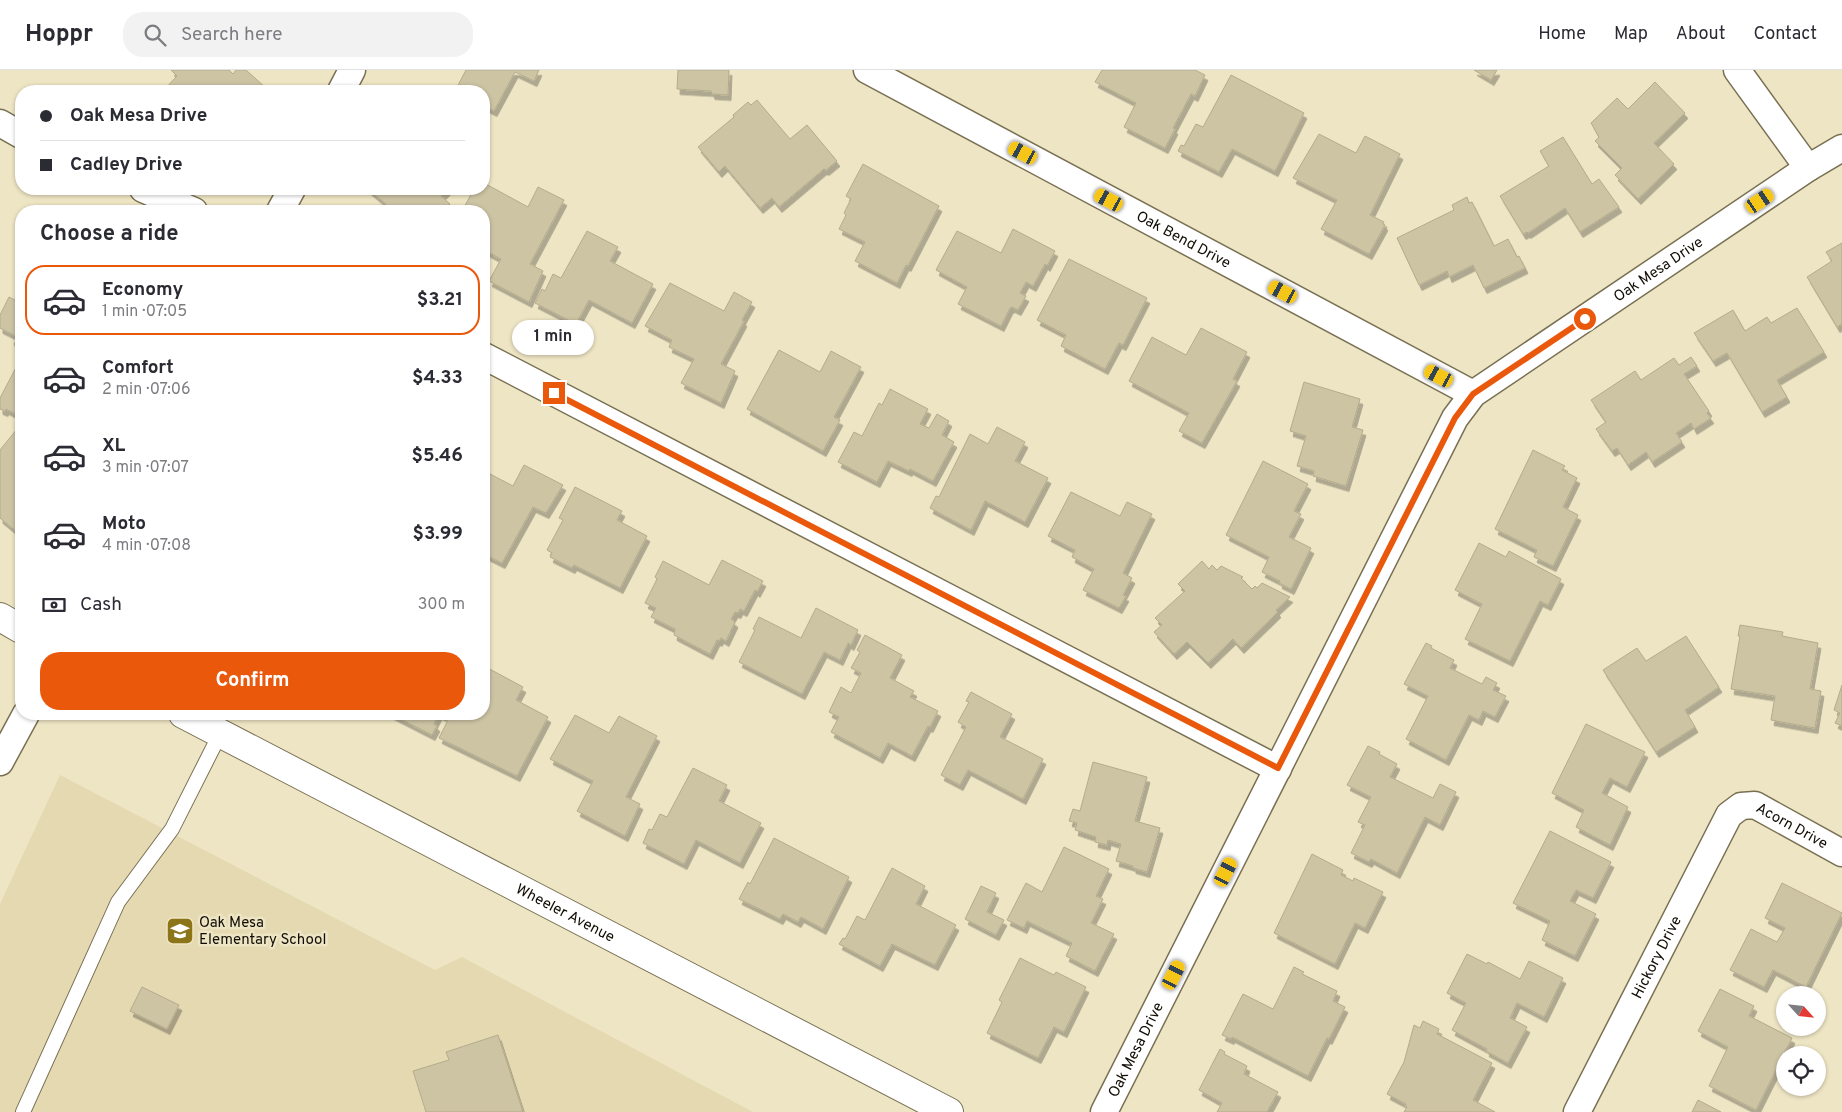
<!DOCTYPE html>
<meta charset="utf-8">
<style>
:root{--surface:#fff;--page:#f2f2f3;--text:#2b2b33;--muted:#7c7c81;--line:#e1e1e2;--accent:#ea580c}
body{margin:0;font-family:Overpass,sans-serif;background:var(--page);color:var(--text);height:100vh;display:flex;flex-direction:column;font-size:19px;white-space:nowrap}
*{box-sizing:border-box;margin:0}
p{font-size:16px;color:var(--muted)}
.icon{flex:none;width:28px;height:28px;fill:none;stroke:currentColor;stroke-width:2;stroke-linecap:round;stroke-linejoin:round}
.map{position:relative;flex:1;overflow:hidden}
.sheet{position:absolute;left:15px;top:135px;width:475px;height:515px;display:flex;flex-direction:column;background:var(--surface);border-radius:20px;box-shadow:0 1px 4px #0004}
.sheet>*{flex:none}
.guide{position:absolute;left:15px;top:15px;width:475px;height:110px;border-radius:20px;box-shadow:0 1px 4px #0004;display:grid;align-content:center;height:110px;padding:0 25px;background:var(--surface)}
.needle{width:32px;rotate:117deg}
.buttons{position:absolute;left:1776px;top:916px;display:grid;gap:10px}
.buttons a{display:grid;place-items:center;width:50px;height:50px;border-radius:50%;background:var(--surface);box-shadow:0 1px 4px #0004;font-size:25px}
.end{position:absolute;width:22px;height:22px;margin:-11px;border:6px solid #ea580c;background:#fff;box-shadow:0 0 0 2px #fff}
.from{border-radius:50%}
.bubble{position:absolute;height:35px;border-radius:18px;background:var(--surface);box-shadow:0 1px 4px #0004;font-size:16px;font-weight:700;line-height:35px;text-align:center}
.car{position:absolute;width:15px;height:30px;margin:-15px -8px;border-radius:6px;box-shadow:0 0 4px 1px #0007;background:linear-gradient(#f5c518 24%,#345 0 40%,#f5c518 0 76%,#345 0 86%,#f5c518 0)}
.guide b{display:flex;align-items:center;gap:18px;height:48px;font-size:19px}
.guide b+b{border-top:1px solid var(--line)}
.guide i{width:12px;height:12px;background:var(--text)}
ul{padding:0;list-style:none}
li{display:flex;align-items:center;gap:15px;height:70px;margin:0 10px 8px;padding:0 15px;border:2px solid transparent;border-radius:20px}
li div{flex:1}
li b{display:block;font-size:19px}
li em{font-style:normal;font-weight:700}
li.selected{border-color:var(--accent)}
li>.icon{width:45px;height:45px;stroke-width:1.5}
h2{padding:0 25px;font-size:22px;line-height:60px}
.pay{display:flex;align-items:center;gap:12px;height:55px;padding:0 25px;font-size:19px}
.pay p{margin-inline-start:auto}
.primary-button{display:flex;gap:10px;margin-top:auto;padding:10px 25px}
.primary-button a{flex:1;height:58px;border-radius:20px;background:var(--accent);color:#fff;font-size:20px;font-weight:700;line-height:58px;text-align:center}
header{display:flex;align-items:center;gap:30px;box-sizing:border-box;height:70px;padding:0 25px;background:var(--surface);border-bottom:1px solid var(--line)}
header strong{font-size:24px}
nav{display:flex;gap:28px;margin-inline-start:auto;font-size:18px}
.search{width:350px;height:45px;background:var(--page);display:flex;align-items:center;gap:12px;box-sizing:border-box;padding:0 18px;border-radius:20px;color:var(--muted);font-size:19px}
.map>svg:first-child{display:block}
.built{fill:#e5d9b2}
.building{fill:#cdc4a4;stroke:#b4ab8c;filter:url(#shadow)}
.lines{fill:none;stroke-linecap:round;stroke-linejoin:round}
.service-casing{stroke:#797053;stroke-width:16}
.minor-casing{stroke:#797053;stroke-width:29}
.secondary-casing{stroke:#797053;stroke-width:30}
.service{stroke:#fff;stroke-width:14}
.minor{stroke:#fff;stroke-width:26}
.secondary{stroke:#fff;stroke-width:28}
.route{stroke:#ea580c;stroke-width:6}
.labels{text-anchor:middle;stroke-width:5;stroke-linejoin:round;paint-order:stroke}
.street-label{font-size:15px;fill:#110d04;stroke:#eee5c4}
.poi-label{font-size:15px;fill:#110d04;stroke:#eee5c4;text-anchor:start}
</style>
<header>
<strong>Hoppr</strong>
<div class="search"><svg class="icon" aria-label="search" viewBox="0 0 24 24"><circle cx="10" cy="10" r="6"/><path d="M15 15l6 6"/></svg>Search here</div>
<nav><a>Home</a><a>Map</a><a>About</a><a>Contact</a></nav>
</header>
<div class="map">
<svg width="1842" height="1042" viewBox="0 0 1842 1042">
<defs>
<filter id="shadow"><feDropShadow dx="3" dy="5.5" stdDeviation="0" flood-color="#0004"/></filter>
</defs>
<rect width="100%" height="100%" fill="#eee5c4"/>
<polygon class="built" points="60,705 435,900 462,887 753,1042 0,1042 0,834"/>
<g class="building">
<polygon points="171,0 229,0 233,4 236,0 246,0 266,18 262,21 163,21 177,6"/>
<polygon points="466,0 539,0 534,11 515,2 494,41 484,36 484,21 455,21"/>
<polygon points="678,0 729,0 728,25 712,24 711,21 677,19"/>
<polygon points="1102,0 1195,0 1205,5 1195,26 1191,24 1173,58 1175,59 1165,78 1124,57 1136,33 1095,12"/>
<polygon points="1474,0 1497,0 1491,10"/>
<polygon points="1231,5 1304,43 1275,101 1232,79 1219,102 1178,81 1181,75 1184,76 1196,54 1203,57"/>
<polygon points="1655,12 1685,43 1654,73 1674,94 1638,129 1615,105 1622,98 1595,71 1599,67 1591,53 1617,28 1628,39"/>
<polygon points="757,30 790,69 807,55 837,91 826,100 824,99 779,137 772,128 760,138 725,96 719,102 698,77 734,47 733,45 748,32 751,35"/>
<polygon points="1319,64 1356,83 1365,66 1400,84 1370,145 1384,152 1383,154 1385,155 1369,184 1321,159 1337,130 1293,108"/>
<polygon points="1563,67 1592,114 1599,109 1619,137 1580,162 1565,138 1528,163 1527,162 1523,164 1500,126 1549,96 1540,81"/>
<polygon points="863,94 939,136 908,196 906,195 897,213 855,191 865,172 839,159 846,145 844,143 851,129 846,126"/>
<polygon points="484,113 528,137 538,117 564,130 530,194 543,201 529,232 489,211 501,189 484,180 484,141 462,141 474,119 484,119"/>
<polygon points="368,119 448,119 441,126 450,134 444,141 379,141 386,134"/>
<polygon points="1467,127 1469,133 1472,132 1494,176 1508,169 1517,187 1519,186 1525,198 1484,218 1473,195 1449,207 1447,201 1419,215 1397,168 1454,140 1452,135"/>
<polygon points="1013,159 1055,181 1047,196 1045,194 1033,216 1026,212 1020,223 1026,226 1018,240 1012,237 1010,238 1001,256 958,234 967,217 936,200 957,161 1001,183"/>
<polygon points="587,161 618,177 610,191 653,214 632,253 589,230 576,254 535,233 542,219 545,221 553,204 561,208"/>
<polygon points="1842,173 1842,254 1837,257 1807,207 1832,191 1826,182"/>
<polygon points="1069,189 1147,228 1123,275 1119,273 1105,299 1061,276 1066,265 1037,250"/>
<polygon points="670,213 724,241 734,222 752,232 742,250 744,251 721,294 735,301 721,333 681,313 694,289 669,277 672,270 645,256"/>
<polygon points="9,227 21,233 21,347 6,339 5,341 0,339 0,328 21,288 14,274 18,267 0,258 0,245"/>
<polygon points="1797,238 1824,282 1777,310 1787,327 1762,342 1727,283 1713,291 1694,263 1733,240 1745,261 1767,247 1771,253"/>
<polygon points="1201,258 1247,282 1233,309 1237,311 1202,373 1179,361 1189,343 1129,311 1152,267 1186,285"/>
<polygon points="779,280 820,302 831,281 861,297 834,347 840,350 823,381 747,339"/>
<polygon points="1691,287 1697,296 1684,304 1709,341 1707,343 1711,348 1694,359 1691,353 1676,363 1682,372 1652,392 1646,382 1628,395 1617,378 1612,381 1596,359 1606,352 1591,330 1635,301 1641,310 1674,288 1679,295"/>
<polygon points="1304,312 1360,329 1352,357 1363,360 1346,416 1313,406 1314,401 1297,396 1306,366 1290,361"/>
<polygon points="890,319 928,339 920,354 929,358 937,344 949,351 942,365 954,372 933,411 910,399 909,401 888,391 877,412 838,392 854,362 862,366 879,333 882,335"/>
<polygon points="997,357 1025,372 1015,391 1048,408 1025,452 985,431 971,460 930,438 936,426 939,427 970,364 988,374"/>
<polygon points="17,359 21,362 21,456 17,462 0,448 0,380"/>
<polygon points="1533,380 1565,396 1562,400 1577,408 1563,437 1578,445 1553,496 1534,487 1537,480 1495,459"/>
<polygon points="1263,391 1308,414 1294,441 1301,444 1289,467 1311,478 1291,519 1279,513 1280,511 1262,502 1269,487 1226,465"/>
<polygon points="524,395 563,415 546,443 533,437 502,493 484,484 484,410 486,412 490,404 513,416"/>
<polygon points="575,417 622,441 617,450 647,466 620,518 574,495 572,498 550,487 552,483 547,480 563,450 559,448"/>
<polygon points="1071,422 1120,446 1127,432 1152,444 1123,503 1132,508 1123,525 1126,526 1119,538 1083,520 1094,499 1072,487 1075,480 1048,466"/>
<polygon points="1479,473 1506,487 1509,481 1561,509 1548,535 1540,531 1510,591 1465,569 1482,534 1455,520"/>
<polygon points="722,490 763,511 757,522 755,520 744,541 740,539 738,543 735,542 731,549 735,552 726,571 721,568 719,571 717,570 710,584 674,565 675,559 651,547 656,538 645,533 657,509 655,507 663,491 709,515"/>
<polygon points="1202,491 1209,499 1212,495 1217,500 1221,496 1243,507 1241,508 1252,519 1255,516 1257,518 1262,513 1290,527 1276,540 1278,542 1241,578 1233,569 1208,593 1187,572 1174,584 1154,562 1162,555 1155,548 1185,521 1178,514"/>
<polygon points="816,538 858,560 851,575 848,573 840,590 824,582 802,624 739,592 755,560 753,559 759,547 801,568"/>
<polygon points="1740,555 1783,562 1782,566 1818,573 1810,619 1821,621 1815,658 1771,650 1775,626 1731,619 1740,566 1738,566"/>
<polygon points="865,565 902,585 890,608 914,621 910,627 938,641 930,657 928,656 912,686 888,673 880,688 831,662 839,647 829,642 841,617 851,623 861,603 851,598 860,582 857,580"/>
<polygon points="1686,566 1719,617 1685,640 1695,657 1656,682 1603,600 1637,578 1646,591"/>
<polygon points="1426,573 1432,576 1431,578 1454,590 1450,598 1482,614 1486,607 1497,613 1493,620 1506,626 1495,647 1483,641 1479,650 1469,645 1446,690 1406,669 1428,626 1404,614"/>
<polygon points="484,596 523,617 516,630 548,647 517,706 439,668 451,644 484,644"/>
<polygon points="1842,615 1842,656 1835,653 1840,643 1834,640"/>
<polygon points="971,622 1012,644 1000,667 1043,689 1023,729 968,700 960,715 941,705 966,657 958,652 969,632 966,631"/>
<polygon points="391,644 445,644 443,646 439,644 434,654 437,656 432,665"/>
<polygon points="575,645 609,663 619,646 657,666 626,727 640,734 625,766 577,741 593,711 550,689"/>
<polygon points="1586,654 1645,682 1627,717 1610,708 1602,723 1628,737 1610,775 1576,757 1584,740 1552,723"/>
<polygon points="1368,676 1380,682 1379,684 1397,694 1390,707 1433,728 1440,714 1456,722 1440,755 1425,747 1397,803 1371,789 1369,792 1351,783 1365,755 1358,752 1371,727 1347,715"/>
<polygon points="1093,692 1147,707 1135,751 1160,758 1147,802 1133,798 1133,796 1116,791 1121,774 1108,770 1107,775 1095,772 1096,767 1075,760 1077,753 1069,751 1073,739 1080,741"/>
<polygon points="693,698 727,715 719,731 761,753 740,793 696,770 684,794 643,773 649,759 652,760 660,744 667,747"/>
<polygon points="1550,761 1611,792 1593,828 1576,820 1570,831 1596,844 1575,886 1542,870 1550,851 1513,833"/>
<polygon points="774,768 849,807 823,859 801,847 798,852 783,844 780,849 739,829 748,812 750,814"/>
<polygon points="1064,777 1109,799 1096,826 1103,829 1091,853 1114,864 1095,901 1066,886 1072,873 1027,851 1024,858 1007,850 1026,813 1042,822"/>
<polygon points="1312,784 1343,800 1341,805 1353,811 1354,808 1383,822 1365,858 1355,853 1335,894 1274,863"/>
<polygon points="892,798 925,816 916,834 956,855 935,895 892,874 880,896 839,874 843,868 845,869 857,846 865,850"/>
<polygon points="1782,813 1842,843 1806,917 1773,900 1764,917 1730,900 1751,859 1777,872 1785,858 1765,848"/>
<polygon points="981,816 996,823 987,842 1004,850 996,865 965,849"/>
<polygon points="1467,884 1487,894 1488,892 1520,909 1529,891 1563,908 1544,947 1517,933 1510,948 1527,957 1508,993 1486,981 1487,979 1452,960 1466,933 1447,923"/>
<polygon points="1020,888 1054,905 1056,902 1086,917 1064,962 1054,957 1038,988 987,963 1002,932 999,930"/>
<polygon points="1294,897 1304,902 1302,904 1337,921 1333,931 1345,937 1329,969 1327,968 1308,1006 1232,967 1231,969 1222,965 1243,924 1273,939"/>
<polygon points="142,917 179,935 167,959 130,941"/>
<polygon points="1720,919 1754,936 1749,946 1792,968 1756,1040 1709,1016 1728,977 1698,961"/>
<polygon points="1423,951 1439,959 1437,964 1492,993 1473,1030 1495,1042 1404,1042 1407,1037 1405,1036 1406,1034 1387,1024 1404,992 1414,955 1420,958"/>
<polygon points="498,965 523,1042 426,1042 413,1001 449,990 446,982"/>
<polygon points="1220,979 1225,982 1224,984 1247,996 1244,1004 1278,1022 1267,1042 1217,1042 1222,1033 1199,1020"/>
<polygon points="1698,1030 1721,1042 1692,1042"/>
</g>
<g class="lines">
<g class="service-casing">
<polyline id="service" points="23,1042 118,832 172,759 220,664"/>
</g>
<g class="minor-casing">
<g id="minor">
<path id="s1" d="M867,0L1473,324"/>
<polyline points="1737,0 1808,98"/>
<polyline points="341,21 352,0"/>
<polyline points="0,53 21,65"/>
<polyline points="143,119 194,141"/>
<polyline points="280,141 292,119"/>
<polyline points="484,286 1278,699"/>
<polyline points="0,692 26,644"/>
<path id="s2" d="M1104,1042L1455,348L1473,324L1808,98L1842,78"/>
<path id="s3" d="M1577,1042L1729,745L1741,736L1755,735L1842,783"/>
</g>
</g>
<g class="secondary-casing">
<g id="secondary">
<polyline points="0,547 21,559"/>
<path id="s4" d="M183,644L949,1042"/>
</g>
</g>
<use href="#service" class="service"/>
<use href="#minor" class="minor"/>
<use href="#secondary" class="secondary"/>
</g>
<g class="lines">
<polyline class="route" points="554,323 1278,698 1455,348 1473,324 1585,249"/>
</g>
<defs>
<g id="school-square" transform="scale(1.4375)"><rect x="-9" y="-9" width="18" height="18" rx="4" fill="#8c7519" stroke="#eee5c4"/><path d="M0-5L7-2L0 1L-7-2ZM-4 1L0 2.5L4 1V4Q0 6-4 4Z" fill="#fff"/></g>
</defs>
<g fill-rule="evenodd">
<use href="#school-square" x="180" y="861"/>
</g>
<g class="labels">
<g class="street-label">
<text dy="5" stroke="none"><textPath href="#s1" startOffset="359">Oak Bend Drive</textPath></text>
<text dy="5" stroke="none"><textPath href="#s2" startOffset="1031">Oak Mesa Drive</textPath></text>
<text dy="5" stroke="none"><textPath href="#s3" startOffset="405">Acorn Drive</textPath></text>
<text dy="5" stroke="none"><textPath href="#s4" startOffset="431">Wheeler Avenue</textPath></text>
<text dy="5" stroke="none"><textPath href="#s3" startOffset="174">Hickory Drive</textPath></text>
<text dy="5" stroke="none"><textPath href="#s2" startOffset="70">Oak Mesa Drive</textPath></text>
</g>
<g class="poi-label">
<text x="199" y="857">Oak Mesa<tspan x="199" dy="17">Elementary School</tspan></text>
</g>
</g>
</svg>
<div class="buttons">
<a><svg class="needle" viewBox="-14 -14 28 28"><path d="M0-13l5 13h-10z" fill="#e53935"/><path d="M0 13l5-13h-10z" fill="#7c7c81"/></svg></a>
<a><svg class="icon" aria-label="locate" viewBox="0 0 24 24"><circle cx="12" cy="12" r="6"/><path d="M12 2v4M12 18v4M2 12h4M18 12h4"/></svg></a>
</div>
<i class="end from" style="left:1585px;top:249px"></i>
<i class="end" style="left:554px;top:323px"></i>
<div class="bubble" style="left:512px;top:250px;width:82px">1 min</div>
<i class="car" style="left:1023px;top:83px;rotate:298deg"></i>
<i class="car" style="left:1109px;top:130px;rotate:298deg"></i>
<i class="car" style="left:1760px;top:131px;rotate:56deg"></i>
<i class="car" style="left:1283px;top:222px;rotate:298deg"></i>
<i class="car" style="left:1439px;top:306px;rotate:298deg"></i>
<i class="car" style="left:1226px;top:802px;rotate:27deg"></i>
<i class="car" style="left:1174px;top:905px;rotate:27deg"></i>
<div class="guide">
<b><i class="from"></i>Oak Mesa Drive</b>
<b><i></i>Cadley Drive</b>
</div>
<section class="sheet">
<h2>Choose a ride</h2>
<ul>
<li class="selected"><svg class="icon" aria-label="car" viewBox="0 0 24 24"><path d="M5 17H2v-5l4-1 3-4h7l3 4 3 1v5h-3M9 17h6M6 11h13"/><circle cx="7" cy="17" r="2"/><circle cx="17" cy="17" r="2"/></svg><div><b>Economy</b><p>1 min · 07:05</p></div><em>$3.21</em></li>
<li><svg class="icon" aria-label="car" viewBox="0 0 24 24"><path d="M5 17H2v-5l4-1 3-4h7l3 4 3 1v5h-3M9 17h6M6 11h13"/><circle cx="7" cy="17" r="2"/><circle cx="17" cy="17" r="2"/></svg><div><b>Comfort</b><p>2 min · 07:06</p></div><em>$4.33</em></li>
<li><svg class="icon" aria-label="car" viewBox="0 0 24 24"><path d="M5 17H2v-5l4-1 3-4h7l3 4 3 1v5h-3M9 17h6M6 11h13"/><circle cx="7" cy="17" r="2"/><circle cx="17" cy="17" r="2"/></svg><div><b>XL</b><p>3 min · 07:07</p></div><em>$5.46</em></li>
<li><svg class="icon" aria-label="car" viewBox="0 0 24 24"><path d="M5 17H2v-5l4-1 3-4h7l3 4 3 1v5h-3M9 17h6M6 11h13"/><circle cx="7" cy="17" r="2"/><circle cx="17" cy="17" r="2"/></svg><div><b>Moto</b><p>4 min · 07:08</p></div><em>$3.99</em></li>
</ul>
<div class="pay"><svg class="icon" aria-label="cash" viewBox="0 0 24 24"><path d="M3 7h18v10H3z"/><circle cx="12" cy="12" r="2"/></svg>Cash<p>300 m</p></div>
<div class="primary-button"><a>Confirm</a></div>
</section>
</div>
